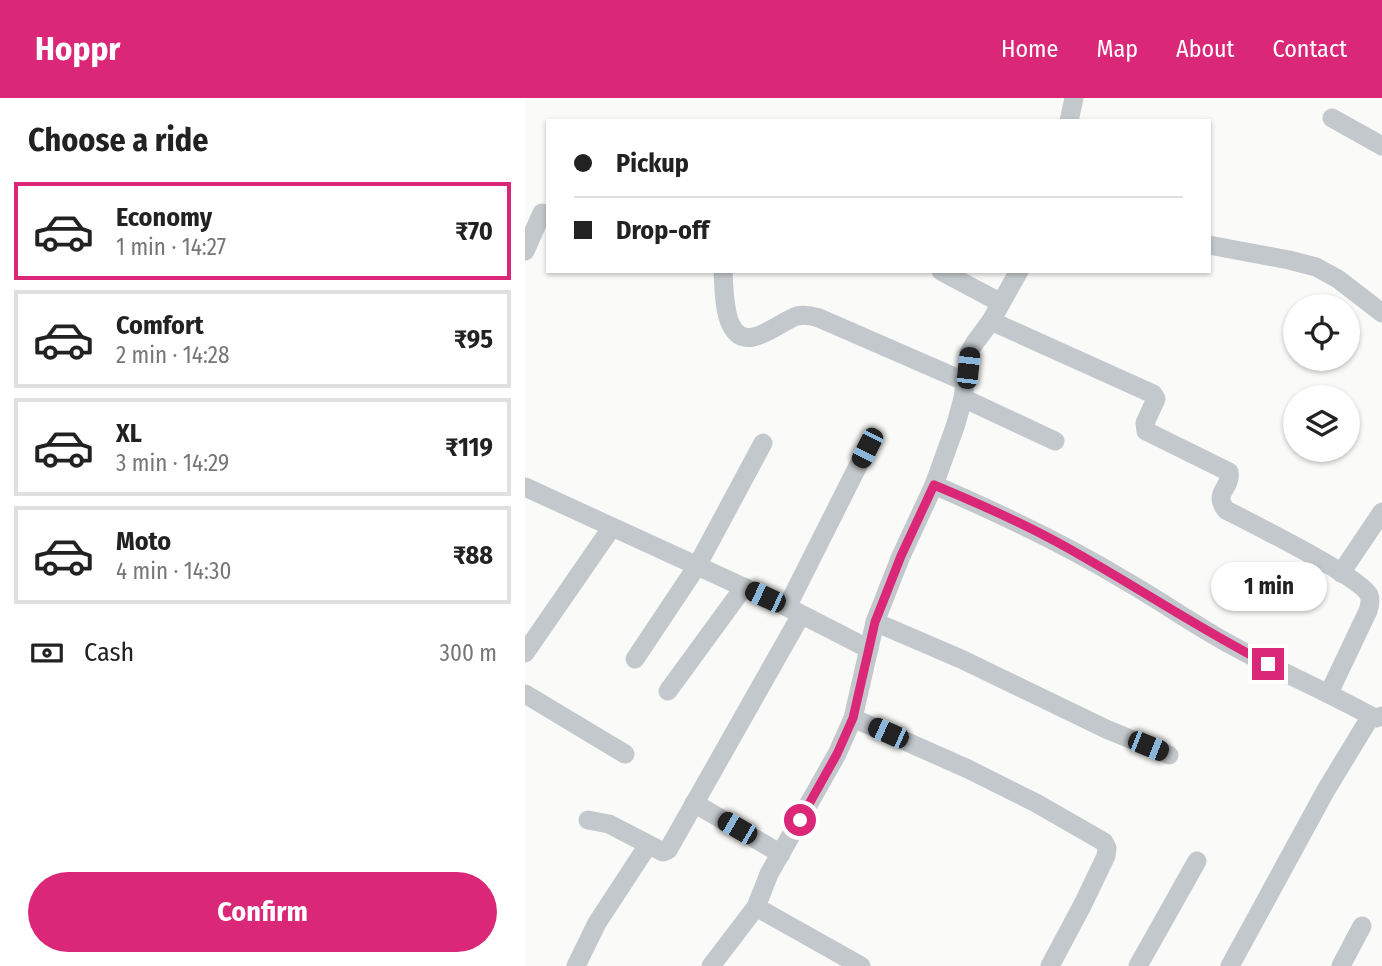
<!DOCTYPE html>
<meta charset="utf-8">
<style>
:root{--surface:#fff;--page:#f6f6f6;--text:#222;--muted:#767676;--line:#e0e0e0;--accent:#db2777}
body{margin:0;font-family:"Fira Sans Condensed",sans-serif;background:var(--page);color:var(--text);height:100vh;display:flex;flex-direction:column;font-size:26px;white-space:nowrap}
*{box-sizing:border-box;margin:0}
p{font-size:23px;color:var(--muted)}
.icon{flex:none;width:38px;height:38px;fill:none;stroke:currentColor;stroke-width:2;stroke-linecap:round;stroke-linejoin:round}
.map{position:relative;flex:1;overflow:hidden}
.sheet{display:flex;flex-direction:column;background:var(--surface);width:525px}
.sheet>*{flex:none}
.top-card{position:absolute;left:21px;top:21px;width:665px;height:154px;border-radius:0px;box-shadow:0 2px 5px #0004;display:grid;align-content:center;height:154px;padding:0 28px;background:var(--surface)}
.controls{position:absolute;left:758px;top:196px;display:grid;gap:14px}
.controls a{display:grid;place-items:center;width:77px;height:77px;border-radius:50%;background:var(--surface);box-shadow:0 2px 5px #0004;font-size:35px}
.end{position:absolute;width:32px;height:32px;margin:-16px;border:9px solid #db2777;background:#fff;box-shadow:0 0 0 4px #fff}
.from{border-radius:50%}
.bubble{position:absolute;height:49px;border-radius:24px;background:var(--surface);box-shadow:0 2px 5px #0004;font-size:23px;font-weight:700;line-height:49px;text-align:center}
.car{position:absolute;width:21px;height:42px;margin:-21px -10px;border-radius:9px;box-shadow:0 0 5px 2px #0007;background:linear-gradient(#222 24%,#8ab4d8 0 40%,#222 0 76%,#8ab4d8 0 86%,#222 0)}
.top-card b{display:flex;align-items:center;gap:24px;height:66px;font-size:26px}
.top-card b+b{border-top:2px solid var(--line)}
.top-card i{width:18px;height:18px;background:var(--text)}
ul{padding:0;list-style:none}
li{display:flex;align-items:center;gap:21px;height:98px;margin:0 14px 10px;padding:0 14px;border:4px solid var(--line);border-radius:0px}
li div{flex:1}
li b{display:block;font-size:26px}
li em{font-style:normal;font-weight:700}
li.selected{border-color:var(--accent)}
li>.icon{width:63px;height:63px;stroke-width:1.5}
h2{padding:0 28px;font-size:32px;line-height:84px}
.pay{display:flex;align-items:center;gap:18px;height:77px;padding:0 28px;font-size:26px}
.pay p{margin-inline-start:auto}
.button{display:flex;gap:14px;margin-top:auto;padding:14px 28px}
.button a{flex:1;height:80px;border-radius:42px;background:var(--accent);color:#fff;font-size:28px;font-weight:700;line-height:80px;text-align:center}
header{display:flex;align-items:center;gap:42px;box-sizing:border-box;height:98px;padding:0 35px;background:var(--accent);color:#fff}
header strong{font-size:33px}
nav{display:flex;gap:38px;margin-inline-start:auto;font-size:24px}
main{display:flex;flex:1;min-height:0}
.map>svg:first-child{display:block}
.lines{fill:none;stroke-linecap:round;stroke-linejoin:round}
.street{stroke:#c3c8cc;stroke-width:19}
.route{stroke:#db2777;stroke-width:9}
</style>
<header>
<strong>Hoppr</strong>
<nav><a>Home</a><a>Map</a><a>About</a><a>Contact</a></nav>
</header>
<main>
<section class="sheet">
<h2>Choose a ride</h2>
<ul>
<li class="selected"><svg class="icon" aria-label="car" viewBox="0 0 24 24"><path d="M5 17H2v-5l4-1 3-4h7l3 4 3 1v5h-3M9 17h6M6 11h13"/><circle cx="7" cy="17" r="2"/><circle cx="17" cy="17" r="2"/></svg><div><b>Economy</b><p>1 min · 14:27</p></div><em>₹70</em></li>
<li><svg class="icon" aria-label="car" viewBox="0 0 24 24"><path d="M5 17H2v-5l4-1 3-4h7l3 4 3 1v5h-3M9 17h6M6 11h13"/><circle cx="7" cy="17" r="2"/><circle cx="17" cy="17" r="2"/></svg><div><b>Comfort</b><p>2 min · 14:28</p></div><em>₹95</em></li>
<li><svg class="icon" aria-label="car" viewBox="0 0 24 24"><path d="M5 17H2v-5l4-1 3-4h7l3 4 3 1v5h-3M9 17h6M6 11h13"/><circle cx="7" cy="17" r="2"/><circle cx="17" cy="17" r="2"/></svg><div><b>XL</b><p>3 min · 14:29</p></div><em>₹119</em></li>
<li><svg class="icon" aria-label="car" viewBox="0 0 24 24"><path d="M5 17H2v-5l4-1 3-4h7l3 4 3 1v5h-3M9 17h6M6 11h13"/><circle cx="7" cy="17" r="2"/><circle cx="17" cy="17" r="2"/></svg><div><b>Moto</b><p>4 min · 14:30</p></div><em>₹88</em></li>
</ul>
<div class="pay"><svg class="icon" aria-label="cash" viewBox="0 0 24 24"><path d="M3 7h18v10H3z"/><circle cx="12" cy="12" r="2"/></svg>Cash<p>300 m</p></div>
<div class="button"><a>Confirm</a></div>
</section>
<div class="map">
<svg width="857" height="868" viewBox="0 0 857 868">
<rect width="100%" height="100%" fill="#fafaf8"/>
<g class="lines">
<g class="street">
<polyline points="807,20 857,48"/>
<polyline points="544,23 549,0"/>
<polyline points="684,147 764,162 791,169 813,181 857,215"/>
<polyline points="0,153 17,115"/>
<path d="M198,173C199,189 199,214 206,227C221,257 253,224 272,218C279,216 287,218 294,220L441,284"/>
<polyline points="416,173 476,205"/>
<path d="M466,223L628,296L631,301L620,325L621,333L704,374C707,390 687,395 701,412C726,425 834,478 844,497C846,502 845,507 843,513L804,595"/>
<polyline points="438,300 530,343"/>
<path d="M409,387C474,415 538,445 599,482C636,503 671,528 708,548C753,573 801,593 846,618L851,620L857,618"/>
<polyline points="0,389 262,509 344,551"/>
<polyline points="816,475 857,414"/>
<polyline points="262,509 342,350"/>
<polyline points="350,524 436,561 581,631 644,657"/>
<polyline points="0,555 87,429"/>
<polyline points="110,561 172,468 238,345"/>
<polyline points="143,593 219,489"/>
<polyline points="0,596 100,656"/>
<polyline points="328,620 443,671 511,705 579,744 582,750 581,758 558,806 525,868"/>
<polyline points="169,705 256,756"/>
<polyline points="63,722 84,726 138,754 143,752 276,517"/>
<polyline points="231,809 336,868"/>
<polyline points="51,868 72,825 123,747"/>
<polyline points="186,868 231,809 244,776 312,656 328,620 350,524 376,458 409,387 431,326 438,300 444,255 449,246 466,223 494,173"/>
<polyline points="613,868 672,763"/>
<polyline points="705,868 801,692 846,618"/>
<polyline points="816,868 837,828"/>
</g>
</g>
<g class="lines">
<path class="route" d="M275,722L312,656L328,620L350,524L376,458L409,387C450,404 491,422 530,443C602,482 670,529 743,566"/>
</g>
</svg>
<div class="controls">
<a><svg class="icon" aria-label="locate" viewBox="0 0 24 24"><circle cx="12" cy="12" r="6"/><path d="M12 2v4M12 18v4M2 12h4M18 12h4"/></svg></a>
<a><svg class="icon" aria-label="layers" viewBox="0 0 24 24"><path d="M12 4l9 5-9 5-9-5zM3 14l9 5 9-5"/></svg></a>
</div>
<i class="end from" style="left:275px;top:722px"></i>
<i class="end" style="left:743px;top:566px"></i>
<div class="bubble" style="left:686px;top:464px;width:116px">1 min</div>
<i class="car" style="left:443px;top:270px;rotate:6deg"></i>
<i class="car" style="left:342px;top:350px;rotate:207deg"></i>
<i class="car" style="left:240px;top:499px;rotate:295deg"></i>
<i class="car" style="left:363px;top:635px;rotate:294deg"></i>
<i class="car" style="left:623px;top:648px;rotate:112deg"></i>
<i class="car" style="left:212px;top:730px;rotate:300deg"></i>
<div class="top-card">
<b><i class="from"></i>Pickup</b>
<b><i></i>Drop-off</b>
</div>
</div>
</main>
